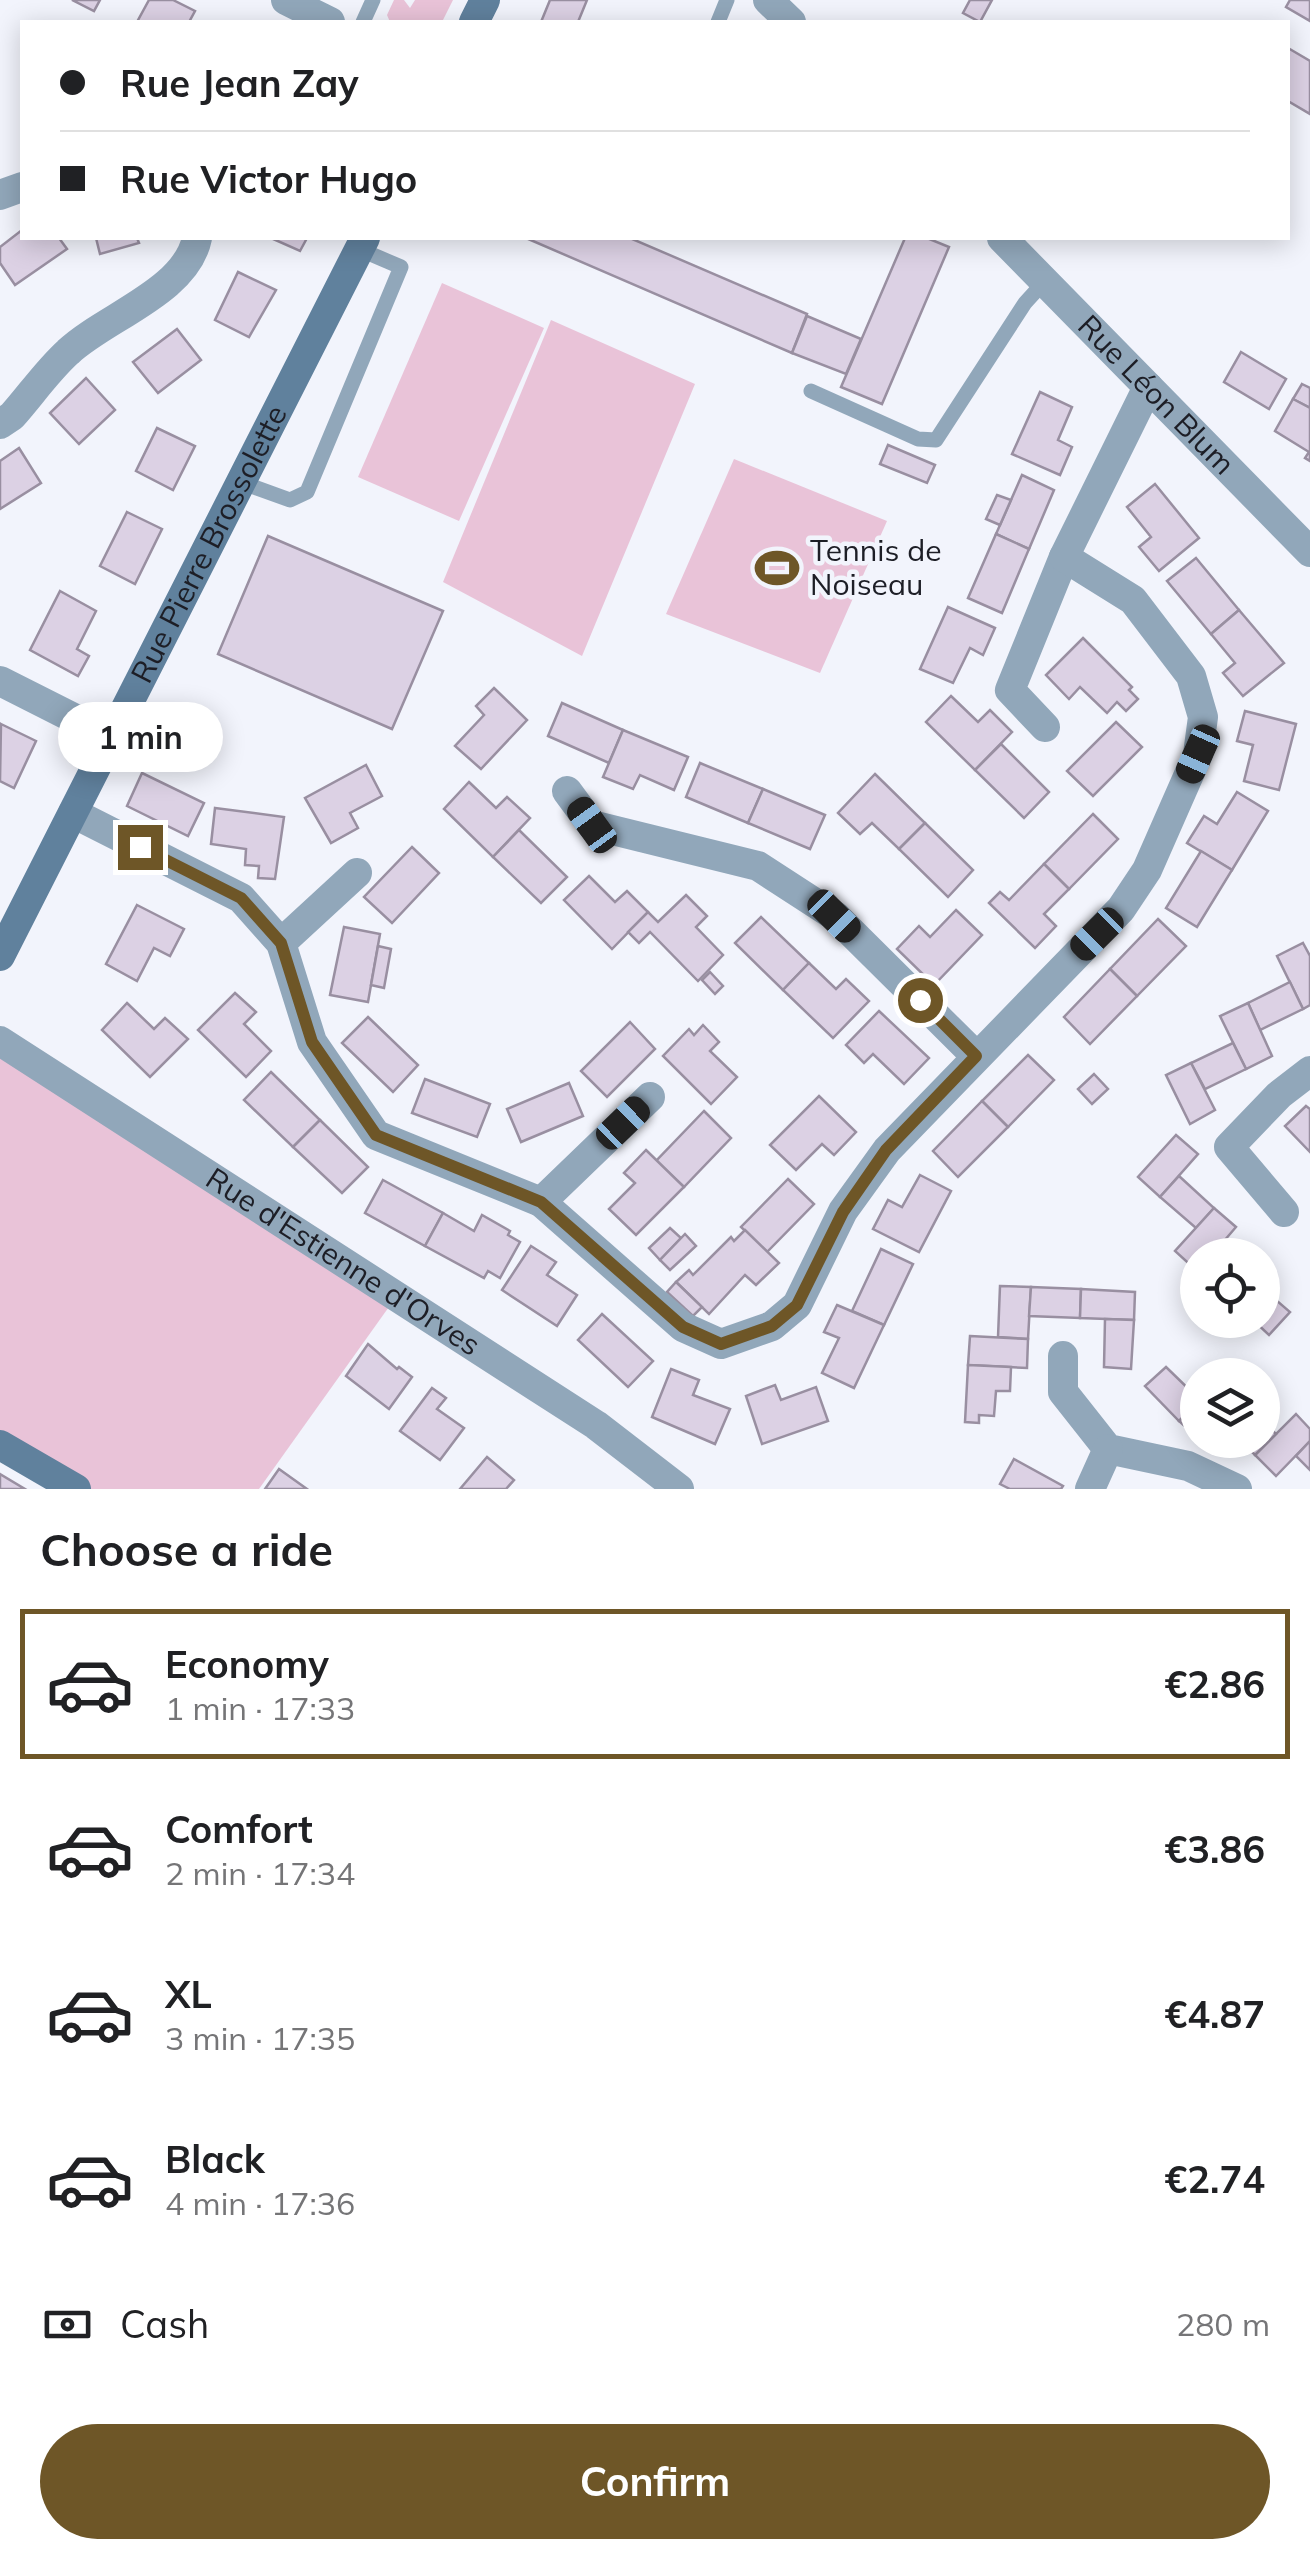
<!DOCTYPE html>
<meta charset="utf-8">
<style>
:root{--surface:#fff;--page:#f6f6f6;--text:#202124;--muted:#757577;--line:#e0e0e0;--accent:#6e5627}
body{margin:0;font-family:Mulish,sans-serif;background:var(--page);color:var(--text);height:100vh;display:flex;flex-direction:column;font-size:38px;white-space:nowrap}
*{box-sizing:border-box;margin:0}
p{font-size:32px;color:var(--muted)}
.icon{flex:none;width:55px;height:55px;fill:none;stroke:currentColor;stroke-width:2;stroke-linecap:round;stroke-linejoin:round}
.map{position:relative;height:1489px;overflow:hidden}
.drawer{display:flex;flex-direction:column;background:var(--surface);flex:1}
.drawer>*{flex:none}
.hud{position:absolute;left:20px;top:20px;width:1270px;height:220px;border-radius:0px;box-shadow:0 5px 25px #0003;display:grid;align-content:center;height:220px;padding:0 40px;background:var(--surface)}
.controls{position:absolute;left:1180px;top:1238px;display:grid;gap:20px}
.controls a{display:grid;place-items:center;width:100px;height:100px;border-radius:50%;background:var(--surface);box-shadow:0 5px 25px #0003;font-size:50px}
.end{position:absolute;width:45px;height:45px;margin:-22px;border:12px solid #6e5627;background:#fff;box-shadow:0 0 0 5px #fff}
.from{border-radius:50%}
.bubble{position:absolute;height:70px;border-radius:35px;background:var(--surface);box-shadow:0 5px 25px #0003;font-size:32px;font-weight:700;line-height:70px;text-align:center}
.car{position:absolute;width:30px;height:60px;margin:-30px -15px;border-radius:12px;box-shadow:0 0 8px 2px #0007;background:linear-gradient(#222 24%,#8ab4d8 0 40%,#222 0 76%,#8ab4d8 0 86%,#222 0)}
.hud b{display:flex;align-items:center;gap:35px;height:95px;font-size:38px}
.hud b+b{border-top:2px solid var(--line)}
.hud i{width:25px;height:25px;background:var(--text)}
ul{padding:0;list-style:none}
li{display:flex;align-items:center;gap:30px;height:150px;margin:0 20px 15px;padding:0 20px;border:5px solid transparent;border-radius:0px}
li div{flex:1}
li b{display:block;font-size:38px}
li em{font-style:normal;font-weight:700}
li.active{border-color:var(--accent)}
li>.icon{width:90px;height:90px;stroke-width:1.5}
h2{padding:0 40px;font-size:45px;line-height:120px}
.pay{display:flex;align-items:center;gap:25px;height:110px;padding:0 40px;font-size:38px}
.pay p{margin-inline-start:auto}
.cta{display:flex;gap:20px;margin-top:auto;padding:20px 40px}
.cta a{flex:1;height:115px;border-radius:60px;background:var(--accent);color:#fff;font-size:40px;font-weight:700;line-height:115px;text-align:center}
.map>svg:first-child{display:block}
.green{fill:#e9c3d8}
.building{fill:#dcd1e4;stroke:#998fa1;stroke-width:2.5}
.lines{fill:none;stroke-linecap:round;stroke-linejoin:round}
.lane{stroke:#91a7ba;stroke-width:15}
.street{stroke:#91a7ba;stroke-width:30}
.secondary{stroke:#60819d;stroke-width:30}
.route{stroke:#6e5627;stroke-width:12}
.labels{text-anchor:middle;stroke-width:9;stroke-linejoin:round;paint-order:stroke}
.street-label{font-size:30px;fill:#1d1e26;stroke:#f2f4fc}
.poi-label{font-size:30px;fill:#1d1e26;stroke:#f2f4fc;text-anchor:start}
</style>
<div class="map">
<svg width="1310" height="1489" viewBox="0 0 1310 1489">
<rect width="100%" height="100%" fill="#f2f4fc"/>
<g class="green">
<polygon points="394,0 404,0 410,8 415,0 453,0 442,22 390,22 387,15"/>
<polygon points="442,283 544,328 459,521 358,477"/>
<polygon points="551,320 695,384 582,656 443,582"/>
<polygon points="734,459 887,521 820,673 666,614"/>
<polygon points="0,1041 396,1297 259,1489 78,1489 0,1445"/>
</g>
<g class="building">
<polygon points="72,0 100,0 94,11"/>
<polygon points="149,0 173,0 195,11 189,22 137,22"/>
<polygon points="550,0 587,0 578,22 541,22"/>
<polygon points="970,0 992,0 980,22 963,13"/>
<polygon points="1290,0 1310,0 1310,21 1286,7"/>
<polygon points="1288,48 1310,61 1310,114 1288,101"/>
<polygon points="22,230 22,238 59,238 67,249 15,285 0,263 0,247"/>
<polygon points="96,238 137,238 139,243 100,254"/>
<polygon points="271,238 307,238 300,251"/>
<polygon points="526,238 630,238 807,314 792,353"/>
<polygon points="905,238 927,238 949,247 882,404 841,387"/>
<polygon points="238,272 276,290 249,337 215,320"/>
<polygon points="807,316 861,339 846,374 792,353"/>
<polygon points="177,329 201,360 158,393 133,362"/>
<polygon points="1241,352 1286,379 1269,409 1224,382"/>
<polygon points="86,378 115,410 79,444 50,413"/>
<polygon points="1302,384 1310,388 1310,408 1293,399"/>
<polygon points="1040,392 1072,407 1058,440 1072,447 1060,475 1012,454"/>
<polygon points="1293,399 1310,408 1310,461 1305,458 1309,452 1275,431"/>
<polygon points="157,428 195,446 173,490 136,471"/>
<polygon points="888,445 935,465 927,483 880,464"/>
<polygon points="19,448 41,483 0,509 0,461"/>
<polygon points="1022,475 1054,490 1029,549 996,534"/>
<polygon points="1155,484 1199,538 1159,571 1139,547 1151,537 1127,507"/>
<polygon points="997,495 1011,500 1000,525 986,519"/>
<polygon points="127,512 162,529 135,584 100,566"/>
<polygon points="996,534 1029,549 1002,613 968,598"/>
<polygon points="268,536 443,611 392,729 218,654"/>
<polygon points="1196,558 1239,610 1211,634 1167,581"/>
<polygon points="60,591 96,611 77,649 89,656 78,676 30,650"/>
<polygon points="948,607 995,628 983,655 970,648 953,683 920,669"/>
<polygon points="1239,610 1284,663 1243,696 1223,673 1235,663 1211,634"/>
<polygon points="1083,638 1132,687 1129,690 1138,699 1126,711 1117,702 1107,713 1080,687 1069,699 1046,675"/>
<polygon points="494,688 527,720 481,769 455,746 484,715 476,706"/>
<polygon points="951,696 978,722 990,710 1012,732 975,770 926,722"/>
<polygon points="562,703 623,730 609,763 548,736"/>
<polygon points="1245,711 1296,724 1279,790 1244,781 1253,745 1237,741"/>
<polygon points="1116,722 1142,747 1093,796 1067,771"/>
<polygon points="1,724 36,741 14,788 0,781"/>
<polygon points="623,730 688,757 674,790 640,775 633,789 603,777"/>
<polygon points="1001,744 1049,792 1024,818 975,770"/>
<polygon points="700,763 763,789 748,823 686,797"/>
<polygon points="366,765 382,796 350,813 358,828 331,843 305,798"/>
<polygon points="142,773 204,803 188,836 127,806"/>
<polygon points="875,774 925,823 899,849 872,823 860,834 838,813"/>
<polygon points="469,782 496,808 507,797 530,818 493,857 444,809"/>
<polygon points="763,789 825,815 810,849 748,823"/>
<polygon points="1237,792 1268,811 1232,870 1187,843 1204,816 1217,824"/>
<polygon points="215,808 284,817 275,879 258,878 259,866 245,865 246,849 211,844"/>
<polygon points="1093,814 1118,839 1069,889 1044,864"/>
<polygon points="925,823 973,870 948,897 899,849"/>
<polygon points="519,830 567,877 541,903 493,857"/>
<polygon points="412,847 439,873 392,923 364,897"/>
<polygon points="1201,851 1232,870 1197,927 1166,908"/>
<polygon points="1044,864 1069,889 1044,914 1056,926 1035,948 989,903 1000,892 1009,900"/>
<polygon points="589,876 615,902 627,891 648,912 612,949 564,900"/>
<polygon points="686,895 707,916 696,927 723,955 698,981 650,932 639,943 628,932 648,912 658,922"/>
<polygon points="137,905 184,929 170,956 154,948 137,981 106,964"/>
<polygon points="956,910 982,935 934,985 897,949 919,926 930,937"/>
<polygon points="761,917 809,963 783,990 735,943"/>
<polygon points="1158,919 1186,946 1137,996 1110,969"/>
<polygon points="344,927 380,934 368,1002 330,995"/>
<polygon points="1303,943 1310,956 1310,1005 1303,1009 1277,956"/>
<polygon points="378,946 391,949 384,988 371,985"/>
<polygon points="809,963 836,989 846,979 869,1001 833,1038 783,990"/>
<polygon points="1110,969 1137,996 1090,1044 1064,1017"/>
<polygon points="710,972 723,986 715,994 702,980"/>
<polygon points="1290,982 1303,1009 1260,1030 1248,1003"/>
<polygon points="235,993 256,1012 244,1024 271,1051 246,1077 198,1030"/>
<polygon points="127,1003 154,1029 165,1018 188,1039 150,1077 102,1030"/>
<polygon points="1248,1003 1272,1056 1246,1069 1220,1016"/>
<polygon points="879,1011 929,1058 904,1084 873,1054 864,1063 846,1045"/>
<polygon points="368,1017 418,1065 393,1092 342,1043"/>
<polygon points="630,1022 655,1049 607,1097 581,1071"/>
<polygon points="703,1025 719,1042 710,1051 737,1077 711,1104 663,1056 689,1029 694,1035"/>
<polygon points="1233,1043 1246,1069 1205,1089 1191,1063"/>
<polygon points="1028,1055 1054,1080 1008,1127 982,1101"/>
<polygon points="1191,1063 1215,1110 1190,1124 1166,1075"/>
<polygon points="271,1072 320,1120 293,1147 244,1100"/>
<polygon points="1094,1074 1108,1089 1092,1104 1078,1089"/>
<polygon points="425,1079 490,1104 477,1137 412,1113"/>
<polygon points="569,1083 583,1116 521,1142 507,1109"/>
<polygon points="819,1096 856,1132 834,1155 822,1144 796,1170 770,1145"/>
<polygon points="982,1101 1008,1127 958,1177 933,1151"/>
<polygon points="1306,1106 1310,1109 1310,1152 1285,1126"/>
<polygon points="704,1111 731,1138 684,1187 656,1161"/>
<polygon points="320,1120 368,1167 342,1193 293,1147"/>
<polygon points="1176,1135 1198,1154 1160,1197 1138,1177"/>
<polygon points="646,1150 684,1187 636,1235 609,1209 635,1183 624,1173"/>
<polygon points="920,1175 951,1191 919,1252 873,1229 888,1200 902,1207"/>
<polygon points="1179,1176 1214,1208 1196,1228 1160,1197"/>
<polygon points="788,1179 814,1204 767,1252 741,1227"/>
<polygon points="383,1180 443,1213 425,1246 365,1213"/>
<polygon points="1214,1208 1236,1227 1212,1255 1198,1255 1197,1271 1175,1251"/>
<polygon points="443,1213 474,1231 482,1215 510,1231 508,1235 520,1242 500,1278 488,1271 484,1278 425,1246"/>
<polygon points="670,1228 681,1238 660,1260 649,1248"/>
<polygon points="745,1230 779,1263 756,1285 745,1275 709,1314 676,1282 689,1270 693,1275 731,1237 734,1241"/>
<polygon points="685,1234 696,1246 670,1270 660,1260"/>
<polygon points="531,1246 556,1262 547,1275 577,1295 557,1326 502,1290"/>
<polygon points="881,1249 913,1264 884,1325 852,1311"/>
<polygon points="676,1282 702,1307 693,1316 667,1292"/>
<polygon points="1000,1286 1031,1287 1028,1339 998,1337"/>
<polygon points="1031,1287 1081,1289 1080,1318 1029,1316"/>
<polygon points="1262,1288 1290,1312 1269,1335 1253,1320 1262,1320"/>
<polygon points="1081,1289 1135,1292 1134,1320 1080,1318"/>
<polygon points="837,1305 884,1325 854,1388 822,1373 839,1338 824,1332"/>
<polygon points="602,1314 653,1361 628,1387 578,1340"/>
<polygon points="1105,1319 1134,1320 1131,1369 1104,1367"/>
<polygon points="970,1336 1028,1339 1027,1368 968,1365"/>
<polygon points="368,1344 397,1369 399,1367 412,1377 389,1409 346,1376"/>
<polygon points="968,1365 1011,1367 1010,1391 996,1391 994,1416 979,1415 979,1423 965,1422"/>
<polygon points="1166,1367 1198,1398 1198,1403 1179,1421 1145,1386"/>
<polygon points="671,1369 699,1380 693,1395 730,1409 715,1444 652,1417"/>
<polygon points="775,1385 781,1400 816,1387 828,1421 762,1444 746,1396"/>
<polygon points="432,1388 446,1398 437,1409 464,1428 440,1460 400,1431"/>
<polygon points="1198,1403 1198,1438 1179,1421"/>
<polygon points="1296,1414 1310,1429 1310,1441 1276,1476 1255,1455"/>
<polygon points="1262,1420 1276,1434 1255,1455 1240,1440 1262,1440"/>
<polygon points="1310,1441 1310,1470 1296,1456"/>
<polygon points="487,1457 514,1480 506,1489 460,1489"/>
<polygon points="1014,1459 1063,1486 1061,1489 1010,1489 1000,1484"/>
<polygon points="279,1469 307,1489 265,1489"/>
<polygon points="0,1474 25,1489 0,1489"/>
</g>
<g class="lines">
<g class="lane">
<polyline points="363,22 373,0"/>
<polyline points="718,22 727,0"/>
<polyline points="811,391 918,439 936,440 1025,303 1045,281"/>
<polyline points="240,482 290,500 307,492 401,267 359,249"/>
</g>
<g class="street">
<polyline points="286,0 330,22"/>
<polyline points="768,0 791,22"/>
<polyline points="0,195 22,187"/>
<path id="s1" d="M1002,238L1310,552"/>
<path d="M0,424L12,416C30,396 47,371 68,352C105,317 186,292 197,238"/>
<polyline points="0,681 113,738"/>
<polyline points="1045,727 1010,690 1064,557"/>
<polyline points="567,791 592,825 758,866 835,916 976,1056"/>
<polyline points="73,813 241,898 281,943 312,1042 376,1135 541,1202 683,1327 721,1344 772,1326 797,1305 843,1211 887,1150 1121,909 1147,870 1198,754 1203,717 1191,676 1133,600 1064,557 1148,387"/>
<polyline points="281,943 357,873"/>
<path id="s2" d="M0,1041L596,1425L679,1489"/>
<polyline points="541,1202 650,1097"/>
<polyline points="1284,1212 1229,1147 1279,1095 1310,1071"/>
<polyline points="1063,1356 1063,1392 1108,1449 1188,1466 1237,1489"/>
<polyline points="1090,1489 1108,1449"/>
</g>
<g class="secondary">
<polyline points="474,22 485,0"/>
<path id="s3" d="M0,956L365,238"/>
<polyline points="0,1445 76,1489"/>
</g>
</g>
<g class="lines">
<polyline class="route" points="140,847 241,898 281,943 312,1042 376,1135 541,1202 683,1327 721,1344 772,1326 797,1305 843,1212 886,1150 976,1056 920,1000"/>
</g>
<defs>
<g id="stadium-bare" transform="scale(3.45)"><path d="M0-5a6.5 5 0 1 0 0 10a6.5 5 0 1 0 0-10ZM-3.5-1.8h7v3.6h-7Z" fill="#6e5627" stroke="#f2f4fc" stroke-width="2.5" paint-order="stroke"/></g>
</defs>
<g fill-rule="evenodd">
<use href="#stadium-bare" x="777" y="568"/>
</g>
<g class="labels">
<g class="street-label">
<text dy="10" stroke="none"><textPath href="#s1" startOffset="220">Rue Léon Blum</textPath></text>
<text dy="10" stroke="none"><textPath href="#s3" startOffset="462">Rue Pierre Brossolette</textPath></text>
<text dy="10" stroke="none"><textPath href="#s2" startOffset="408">Rue d'Estienne d'Orves</textPath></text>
</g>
<g class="poi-label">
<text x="810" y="561">Tennis de<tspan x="810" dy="34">Noiseau</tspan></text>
</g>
</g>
</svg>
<div class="controls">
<a><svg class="icon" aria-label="locate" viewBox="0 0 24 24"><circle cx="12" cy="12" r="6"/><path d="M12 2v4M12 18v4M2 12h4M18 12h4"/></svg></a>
<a><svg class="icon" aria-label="layers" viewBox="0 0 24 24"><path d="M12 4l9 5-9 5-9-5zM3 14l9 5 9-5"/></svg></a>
</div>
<i class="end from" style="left:920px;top:1000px"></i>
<i class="end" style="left:140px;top:847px"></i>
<div class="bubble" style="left:58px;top:702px;width:165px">1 min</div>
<i class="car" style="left:1198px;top:754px;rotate:204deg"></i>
<i class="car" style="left:592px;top:825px;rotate:324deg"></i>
<i class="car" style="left:834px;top:916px;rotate:135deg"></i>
<i class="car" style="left:1097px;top:934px;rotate:225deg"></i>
<i class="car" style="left:623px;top:1123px;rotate:46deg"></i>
<div class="hud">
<b><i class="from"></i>Rue Jean Zay</b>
<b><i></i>Rue Victor Hugo</b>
</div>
</div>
<section class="drawer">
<h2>Choose a ride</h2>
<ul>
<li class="active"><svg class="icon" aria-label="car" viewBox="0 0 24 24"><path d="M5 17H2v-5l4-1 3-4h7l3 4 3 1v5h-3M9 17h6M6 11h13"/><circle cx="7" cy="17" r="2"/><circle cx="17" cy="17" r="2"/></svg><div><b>Economy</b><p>1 min · 17:33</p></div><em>€2.86</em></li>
<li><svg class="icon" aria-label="car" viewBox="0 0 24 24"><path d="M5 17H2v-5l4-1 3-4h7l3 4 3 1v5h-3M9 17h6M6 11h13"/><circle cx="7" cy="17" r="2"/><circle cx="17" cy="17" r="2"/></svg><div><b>Comfort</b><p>2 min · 17:34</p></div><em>€3.86</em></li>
<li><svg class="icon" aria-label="car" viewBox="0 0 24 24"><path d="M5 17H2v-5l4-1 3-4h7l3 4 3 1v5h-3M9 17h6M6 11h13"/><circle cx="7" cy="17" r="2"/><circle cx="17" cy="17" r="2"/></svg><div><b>XL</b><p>3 min · 17:35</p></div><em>€4.87</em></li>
<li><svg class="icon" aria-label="car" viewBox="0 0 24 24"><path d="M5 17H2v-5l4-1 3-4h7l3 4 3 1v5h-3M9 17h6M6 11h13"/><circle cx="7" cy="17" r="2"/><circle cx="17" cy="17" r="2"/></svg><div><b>Black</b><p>4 min · 17:36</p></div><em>€2.74</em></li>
</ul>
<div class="pay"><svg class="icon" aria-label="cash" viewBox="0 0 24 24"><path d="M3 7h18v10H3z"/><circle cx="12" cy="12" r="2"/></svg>Cash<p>280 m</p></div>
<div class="cta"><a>Confirm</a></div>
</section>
